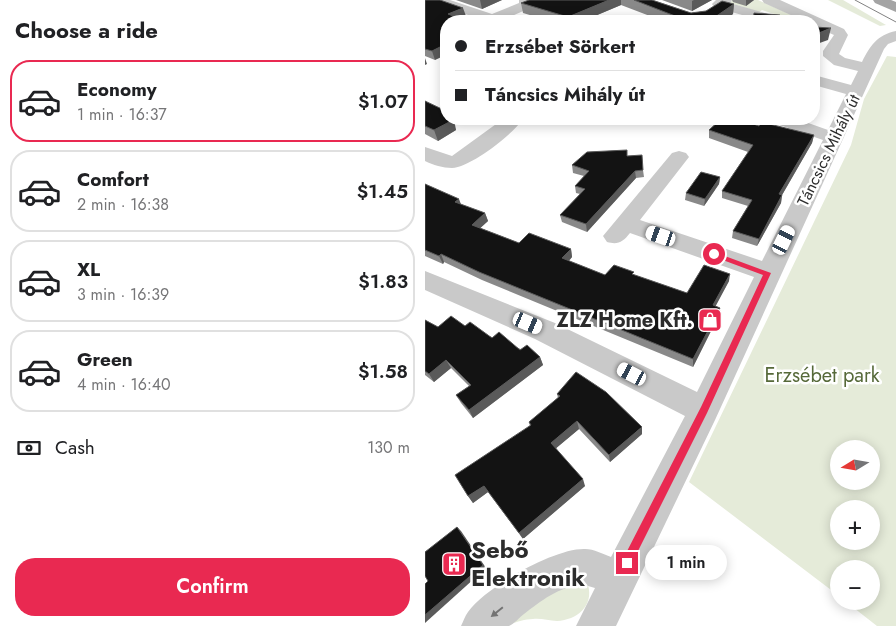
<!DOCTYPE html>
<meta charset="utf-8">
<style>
:root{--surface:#fff;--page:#f2f2f2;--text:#202124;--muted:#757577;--line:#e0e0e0;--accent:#e92951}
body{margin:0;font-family:Jost,sans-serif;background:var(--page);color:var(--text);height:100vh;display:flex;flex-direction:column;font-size:19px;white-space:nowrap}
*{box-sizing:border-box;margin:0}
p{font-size:16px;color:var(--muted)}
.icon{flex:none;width:28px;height:28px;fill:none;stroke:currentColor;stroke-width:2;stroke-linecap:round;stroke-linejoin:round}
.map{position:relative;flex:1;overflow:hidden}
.panel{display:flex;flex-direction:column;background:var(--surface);width:425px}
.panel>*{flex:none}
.guide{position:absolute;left:15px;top:15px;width:380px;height:110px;border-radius:20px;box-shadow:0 2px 12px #0003;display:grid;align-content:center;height:110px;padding:0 15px;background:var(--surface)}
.needle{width:32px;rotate:259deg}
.tools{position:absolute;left:405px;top:440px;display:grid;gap:10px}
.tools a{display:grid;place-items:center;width:50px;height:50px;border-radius:50%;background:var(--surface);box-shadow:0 2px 12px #0003;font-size:25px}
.end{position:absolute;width:22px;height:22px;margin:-11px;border:6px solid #e92951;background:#fff;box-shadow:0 0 0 2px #fff}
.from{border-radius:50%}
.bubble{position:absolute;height:35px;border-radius:18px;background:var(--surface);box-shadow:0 2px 12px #0003;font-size:16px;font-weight:600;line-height:35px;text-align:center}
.car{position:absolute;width:15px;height:30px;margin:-15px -8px;border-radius:6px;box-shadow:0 0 4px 1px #0007;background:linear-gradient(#fff 24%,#345 0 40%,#fff 0 76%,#345 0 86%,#fff 0)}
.guide b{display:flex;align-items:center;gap:18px;height:48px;font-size:19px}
.guide b+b{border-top:1px solid var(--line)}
.guide i{width:12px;height:12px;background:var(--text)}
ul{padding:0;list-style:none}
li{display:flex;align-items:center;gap:15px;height:82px;margin:0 10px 8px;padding:0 5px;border:2px solid var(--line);border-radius:20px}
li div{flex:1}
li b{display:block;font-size:19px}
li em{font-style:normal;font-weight:600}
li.active{border-color:var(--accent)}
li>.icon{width:45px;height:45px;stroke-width:1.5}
h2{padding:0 15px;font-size:22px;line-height:60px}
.pay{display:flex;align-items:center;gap:12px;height:55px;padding:0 15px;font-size:19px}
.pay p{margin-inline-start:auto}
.primary-button{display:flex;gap:10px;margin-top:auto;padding:10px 15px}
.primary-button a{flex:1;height:58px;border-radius:20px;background:var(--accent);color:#fff;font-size:20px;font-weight:600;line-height:58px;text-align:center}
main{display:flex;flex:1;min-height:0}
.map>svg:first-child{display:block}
.green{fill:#e5ebd9;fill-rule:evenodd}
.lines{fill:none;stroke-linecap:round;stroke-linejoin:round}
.minor{fill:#c9c9c9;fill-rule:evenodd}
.major{fill:#a4a4a4;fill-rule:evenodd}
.tram{stroke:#818181;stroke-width:1}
.wall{fill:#898989}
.shaded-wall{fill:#5a5a5a}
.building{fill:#131313;stroke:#5a5a5a}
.oneway{fill:#737373}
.route{fill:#e92951}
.labels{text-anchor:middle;stroke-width:5;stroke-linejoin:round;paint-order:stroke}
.far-street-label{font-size:16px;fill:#2c2c2c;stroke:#fff}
.poi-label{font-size:20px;font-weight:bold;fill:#2c2c2c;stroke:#fff;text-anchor:end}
.park-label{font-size:20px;fill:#566939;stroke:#fff}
.near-poi-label{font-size:24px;font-weight:bold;fill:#2c2c2c;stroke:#fff;text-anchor:start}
</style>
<main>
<section class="panel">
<h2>Choose a ride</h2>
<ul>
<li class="active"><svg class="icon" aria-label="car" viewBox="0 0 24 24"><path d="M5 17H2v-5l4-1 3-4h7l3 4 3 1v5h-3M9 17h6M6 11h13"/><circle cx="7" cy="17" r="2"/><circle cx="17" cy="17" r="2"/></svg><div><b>Economy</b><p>1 min · 16:37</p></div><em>$1.07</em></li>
<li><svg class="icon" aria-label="car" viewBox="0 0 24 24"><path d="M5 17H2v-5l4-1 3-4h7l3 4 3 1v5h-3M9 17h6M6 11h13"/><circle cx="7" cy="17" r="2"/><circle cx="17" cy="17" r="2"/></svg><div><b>Comfort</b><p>2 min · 16:38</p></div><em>$1.45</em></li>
<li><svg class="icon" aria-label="car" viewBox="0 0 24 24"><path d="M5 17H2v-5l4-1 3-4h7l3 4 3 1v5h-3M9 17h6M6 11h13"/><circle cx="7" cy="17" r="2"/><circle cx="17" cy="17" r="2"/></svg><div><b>XL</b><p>3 min · 16:39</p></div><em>$1.83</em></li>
<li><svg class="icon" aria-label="car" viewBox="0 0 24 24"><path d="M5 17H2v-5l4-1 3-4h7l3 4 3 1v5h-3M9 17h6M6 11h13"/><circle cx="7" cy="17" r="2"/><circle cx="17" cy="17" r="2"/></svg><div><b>Green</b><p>4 min · 16:40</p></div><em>$1.58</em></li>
</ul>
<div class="pay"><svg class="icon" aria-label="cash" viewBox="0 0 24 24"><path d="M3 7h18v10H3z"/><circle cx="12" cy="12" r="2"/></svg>Cash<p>130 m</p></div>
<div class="primary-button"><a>Confirm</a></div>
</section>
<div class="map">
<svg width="471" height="626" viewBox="0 0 471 626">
<rect width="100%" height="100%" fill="#fff"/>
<g class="green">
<polygon points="307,0 333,0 380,21 370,21 337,10 334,12 305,3"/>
<polygon points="403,0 418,0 461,25 455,26"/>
<path d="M462,56L471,57V626H452L420,601H446V569H414V596L264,482L426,145L439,99ZM414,449H446V481H414ZM414,509H446V541H414Z"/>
<path d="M131,584L163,585C169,606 152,620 132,621C124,621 116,618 108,619C100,619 92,622 85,624Z"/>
</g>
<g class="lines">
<g class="minor">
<polygon points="5,0 25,0 67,14 94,3 94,0 108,0 105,8 80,19 81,21 61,21 7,3"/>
<polygon points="291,0 307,0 305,3 357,18 359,21 338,21 289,7 287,4"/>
<path d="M337,0H355L419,29L423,35L414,54L420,58L437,62C445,46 452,35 471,31V41L463,44L459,49L290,420L191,626H151L170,588C145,578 118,599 99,614C95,617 89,624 84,626C75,626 47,626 36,626C38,622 40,616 43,612C61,587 129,548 160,549C169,549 178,554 186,557L260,416L110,339L0,290V271L130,323L272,392L329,277L205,233C198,242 193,245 182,242L178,236L247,153L254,151L261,153L264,157L215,220L337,261L398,140L349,123L346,119H372L403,130L421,94L389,85V75L426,85L433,71L409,65L398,56V51L409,35L389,26V21H379L339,3Z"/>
<path d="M78,119H98C87,135 46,167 27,168C18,168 8,165 0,161V147L27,156Z"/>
</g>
<polygon class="major" points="448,0 466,0 471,2 471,12 450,3"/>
<polyline class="tram" points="430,0 471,22"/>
</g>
<g class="wall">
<polygon points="0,0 41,16 36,18 10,60 0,56"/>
<polygon points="31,0 77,0 57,9"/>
<polygon points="104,0 227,0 266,13 281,11 309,4 308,14 298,21 238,21 196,5 158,21 125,21 98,13 96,3"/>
<polygon points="237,0 287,0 267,11"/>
<polygon points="307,0 329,0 321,6 308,2"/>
<polygon points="0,101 30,124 29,125 31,130 13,141 0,134"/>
<polygon points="334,126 389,135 387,143 357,195 356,203 332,246 307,238 308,231 323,206 297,198 297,191 323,152 284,138 284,130"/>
<polygon points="202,156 218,170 219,177 211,178 162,232 137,222 135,215 155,194 151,193 150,186 159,176 148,173 147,165"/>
<polygon points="295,177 294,184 279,206 260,200 261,193"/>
<polygon points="0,184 36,205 60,213 63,221 55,228 94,243 146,249 147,257 144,261 180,275 209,275 262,293 304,281 290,306 294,315 268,367 57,280 19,262 18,264 0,256"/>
<polygon points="0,320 13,327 40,326 115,357 118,365 48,418 36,403 31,395 44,386 26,368 9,382 0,375"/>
<polygon points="132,394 217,434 185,462 154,429 131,448 160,486 98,539 63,492 48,503 43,496 105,426 104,422 133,398"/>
</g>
<g class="shaded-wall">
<polygon points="55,0 77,0 57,9"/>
<polygon points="184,0 196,0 196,5 158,21 143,21 143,17"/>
<polygon points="269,0 287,0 267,11 267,1"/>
<polygon points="321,0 329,0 321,6"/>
<polygon points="309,4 308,14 298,21 280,21 280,19"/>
<polygon points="38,8 41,16 29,21 23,14"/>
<polygon points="272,16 271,21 263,21"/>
<polygon points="406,28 403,40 389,45 389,35"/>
<polygon points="21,44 21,55 10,60 7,51"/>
<polygon points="0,58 2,64 0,65"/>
<polygon points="22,119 29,119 31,130 13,141 9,130"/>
<polygon points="389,135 387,143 353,202 354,194"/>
<polygon points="210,171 211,178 162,232 161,224"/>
<polygon points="295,177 294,184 279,206 280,199"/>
<polygon points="357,195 356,203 332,246 334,239"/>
<polygon points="34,199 37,207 30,202"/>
<polygon points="60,213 63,221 50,233 47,225"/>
<polygon points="146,249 147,257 139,266 137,258"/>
<polygon points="16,254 19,262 18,264 14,256"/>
<polygon points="305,274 304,281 287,313 288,305"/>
<polygon points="295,308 294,315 268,367 268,359"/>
<polygon points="115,357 118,365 48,418 44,410"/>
<polygon points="21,360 26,368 9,382 4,374"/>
<polygon points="152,421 154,429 129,450 126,443"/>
<polygon points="217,427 217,434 185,462 184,455"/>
<polygon points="158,479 160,486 98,539 94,533"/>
<polygon points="59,486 63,492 48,503 43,496"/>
<polygon points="32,527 36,531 61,568 0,623 0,615"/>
</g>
<g class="building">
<polygon points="0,0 15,0 38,8 23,14 41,21 21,21 21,44 7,51 0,49"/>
<polygon points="104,0 184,0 143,17 96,3"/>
<polygon points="209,0 227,0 266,13 281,11 297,1 309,4 290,17 280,19 272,16 263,21"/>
<polygon points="329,13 355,15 355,21 328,21"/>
<polygon points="389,27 406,28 389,35"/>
<polygon points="0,101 21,111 21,119 25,119 28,120 9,130 0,126"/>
<polygon points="296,119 314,119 334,126 336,122 389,135 354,194 357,195 334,239 308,231 327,200 297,191 328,145 284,130"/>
<polygon points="202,150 202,156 217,155 218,170 210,171 161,224 135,215 160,189 150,186 164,171 147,165 162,152"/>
<polygon points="276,172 295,177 280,199 261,193"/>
<polygon points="0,184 34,199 30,202 60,213 47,225 94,243 104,233 146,249 137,258 180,275 189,265 209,272 207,274 262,293 279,265 305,274 288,305 295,308 268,359 54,272 16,254 14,256 0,250"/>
<polygon points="26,316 40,326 45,322 67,338 74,332 95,350 102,345 115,357 44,410 31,395 46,385 21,360 4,374 0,371 0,320 13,327"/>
<polygon points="151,372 181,392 217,427 184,455 152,421 126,443 158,479 94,533 59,486 43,496 30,475 106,425 104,422 135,396 132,394"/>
<polygon points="32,527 58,565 0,615 0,584 3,581 0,576 0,552"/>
</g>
<defs><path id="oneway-solid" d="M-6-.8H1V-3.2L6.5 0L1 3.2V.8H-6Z" transform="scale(1.25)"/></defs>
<use class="oneway" href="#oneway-solid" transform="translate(72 612) rotate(141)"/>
<polygon class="route" points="289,252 346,273 282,413 205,567 202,569 198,567 196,563 198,559 276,407 338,275 287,256 285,254"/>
<defs>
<g id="shop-square" transform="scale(1.25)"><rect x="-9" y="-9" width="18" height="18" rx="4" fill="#e92951" stroke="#fff"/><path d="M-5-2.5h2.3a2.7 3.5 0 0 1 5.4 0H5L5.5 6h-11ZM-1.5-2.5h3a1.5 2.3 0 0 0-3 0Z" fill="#fff"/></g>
<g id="building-square" transform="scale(1.25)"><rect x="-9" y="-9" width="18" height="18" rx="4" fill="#e92951" stroke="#fff"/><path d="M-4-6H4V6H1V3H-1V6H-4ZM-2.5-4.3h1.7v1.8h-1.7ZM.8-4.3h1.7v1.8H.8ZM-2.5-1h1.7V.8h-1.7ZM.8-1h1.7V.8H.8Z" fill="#fff"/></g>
</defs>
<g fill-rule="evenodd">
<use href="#shop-square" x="285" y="320"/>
<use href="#building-square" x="29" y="564"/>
</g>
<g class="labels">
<g class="far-street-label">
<text transform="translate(403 150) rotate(-64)" y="6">Táncsics Mihály út</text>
</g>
<g class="poi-label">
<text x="268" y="327">ZLZ Home Kft.</text>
</g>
<g class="park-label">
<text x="397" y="382">Erzsébet park</text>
</g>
<g class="near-poi-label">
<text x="46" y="558">Sebő<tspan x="46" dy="28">Elektronik</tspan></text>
</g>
</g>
</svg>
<div class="tools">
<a><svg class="needle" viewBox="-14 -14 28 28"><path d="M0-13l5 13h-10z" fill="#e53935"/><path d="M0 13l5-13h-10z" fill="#757577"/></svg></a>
<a>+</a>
<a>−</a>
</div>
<i class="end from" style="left:289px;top:254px"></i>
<i class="end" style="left:202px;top:563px"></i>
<div class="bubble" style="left:220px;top:545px;width:82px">1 min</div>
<i class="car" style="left:236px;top:236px;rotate:289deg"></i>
<i class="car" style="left:359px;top:240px;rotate:26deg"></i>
<i class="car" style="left:103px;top:323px;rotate:113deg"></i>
<i class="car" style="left:207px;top:374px;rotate:297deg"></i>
<div class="guide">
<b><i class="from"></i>Erzsébet Sörkert</b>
<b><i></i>Táncsics Mihály út</b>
</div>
</div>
</main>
